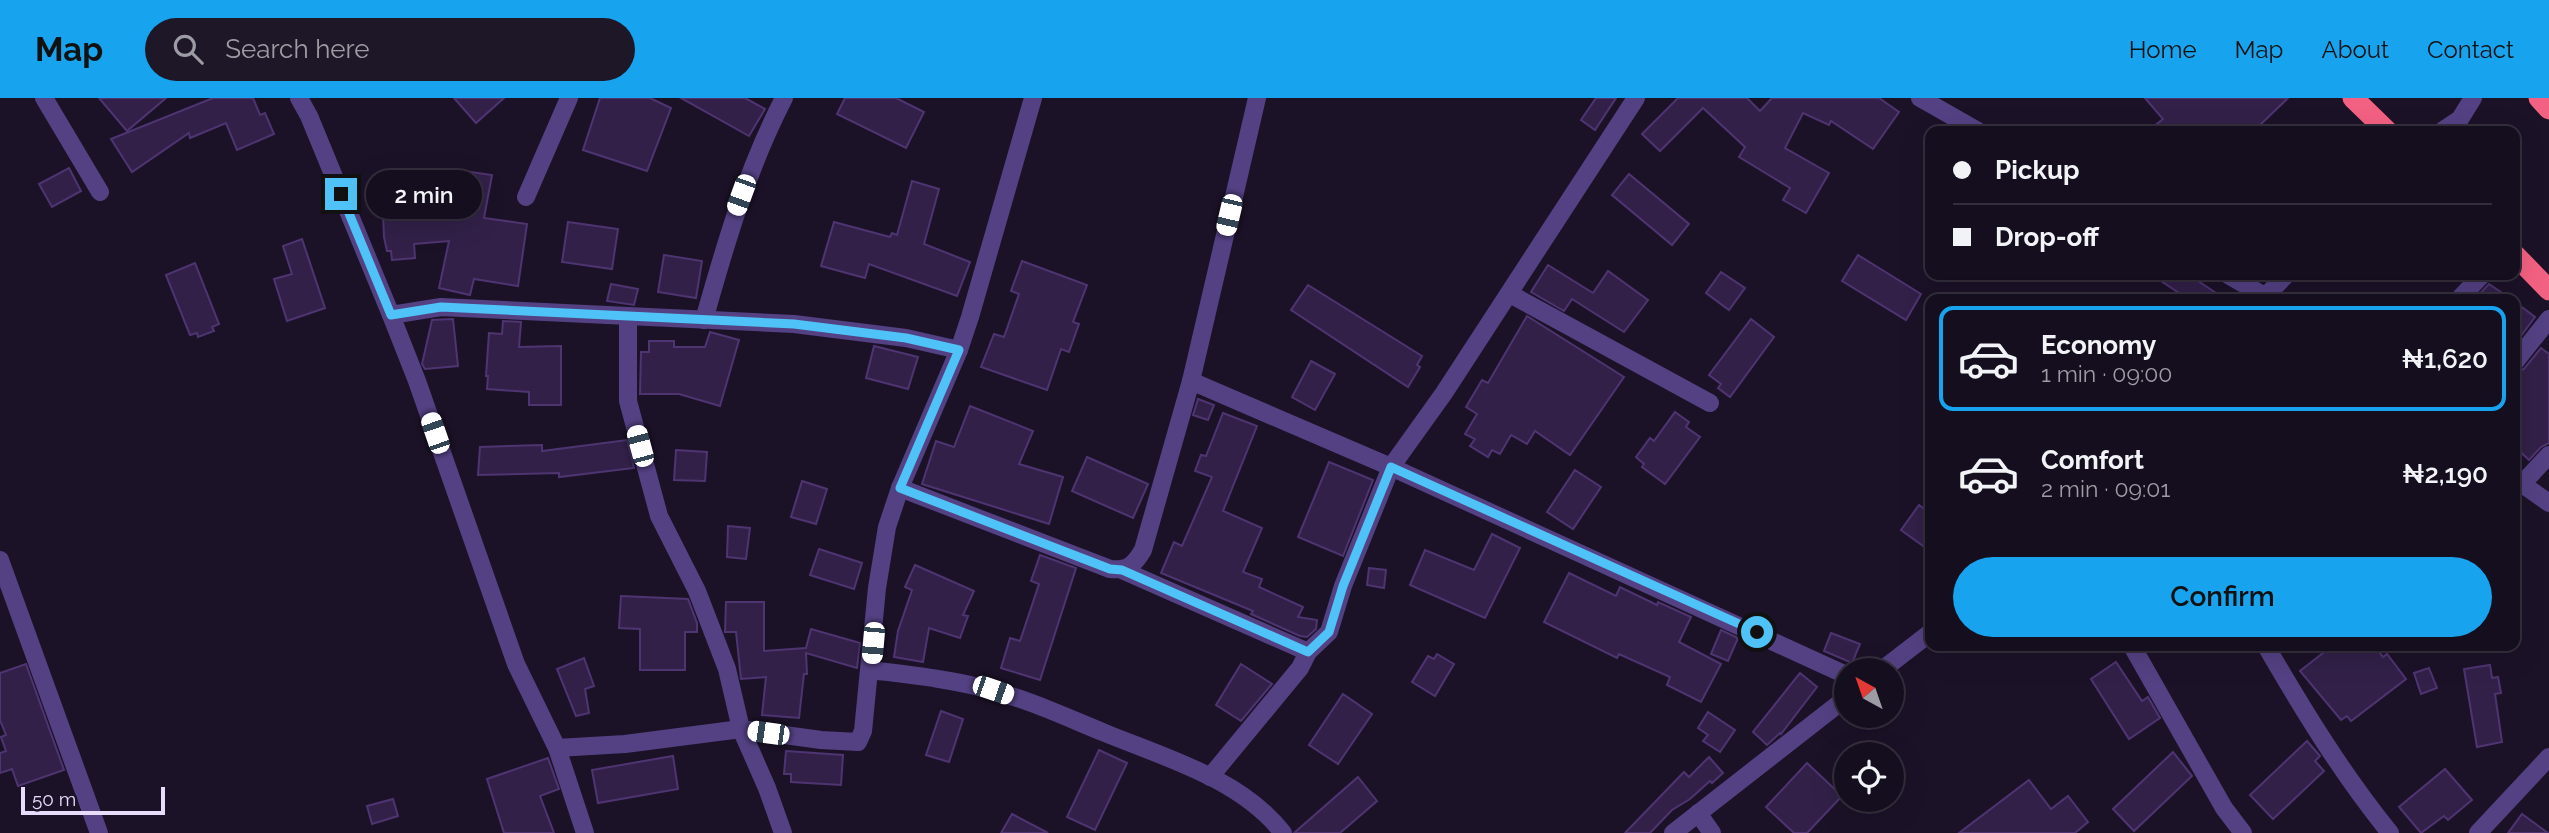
<!DOCTYPE html>
<meta charset="utf-8">
<style>
:root{--surface:#150e1e;--page:#1e1727;--text:#f1f3f6;--muted:#9d9ca4;--line:#342e3c;--accent:#17a3ee}
body{margin:0;font-family:Raleway,sans-serif;background:var(--page);color:var(--text);height:100vh;display:flex;flex-direction:column;font-size:26px;white-space:nowrap}
*{box-sizing:border-box;margin:0}
p{font-size:23px;color:var(--muted)}
.icon{flex:none;width:38px;height:38px;fill:none;stroke:currentColor;stroke-width:2;stroke-linecap:round;stroke-linejoin:round}
.map{position:relative;flex:1;overflow:hidden}
.sheet{position:absolute;left:1925px;top:196px;width:595px;height:357px;display:flex;flex-direction:column;background:var(--surface);border-radius:14px;box-shadow:0 7px 28px #0002,0 0 0 2px var(--line)}
.sheet>*{flex:none}
.hud{position:absolute;left:1925px;top:28px;width:595px;height:154px;border-radius:14px;box-shadow:0 7px 28px #0002,0 0 0 2px var(--line);display:grid;align-content:center;height:154px;padding:0 28px;background:var(--surface)}
.needle{width:46px;rotate:320deg}
.controls{position:absolute;left:1834px;top:560px;display:grid;gap:14px}
.controls a{display:grid;place-items:center;width:70px;height:70px;border-radius:50%;background:var(--surface);box-shadow:0 7px 28px #0002,0 0 0 2px var(--line);font-size:35px}
.scale{position:absolute;left:21px;bottom:18px;width:144px;box-sizing:border-box;padding-left:7px;border:4px solid #e8dcfc;border-top:0;font-size:19px;line-height:24px;white-space:nowrap;color:#e8dcfc;-webkit-text-stroke:5px #1c1228;paint-order:stroke}
.end{position:absolute;width:32px;height:32px;margin:-16px;border:9px solid #4fc3f7;background:#111;box-shadow:0 0 0 4px #111}
.from{border-radius:50%}
.bubble{position:absolute;height:49px;border-radius:24px;background:var(--surface);box-shadow:0 7px 28px #0002,0 0 0 2px var(--line);font-size:23px;font-weight:600;line-height:49px;text-align:center}
.car{position:absolute;width:21px;height:42px;margin:-21px -10px;border-radius:9px;box-shadow:0 0 5px 2px #0007;background:linear-gradient(#fff 24%,#345 0 40%,#fff 0 76%,#345 0 86%,#fff 0)}
.hud b{display:flex;align-items:center;gap:24px;height:66px;font-size:26px}
.hud b+b{border-top:2px solid var(--line)}
.hud i{width:18px;height:18px;background:var(--text)}
ul{padding:12px 0 0;list-style:none}
li{display:flex;align-items:center;gap:21px;height:105px;margin:0 14px 10px;padding:0 14px;border:4px solid transparent;border-radius:14px}
li div{flex:1}
li b{display:block;font-size:26px}
li em{font-style:normal;font-weight:600}
li.on{border-color:var(--accent)}
li>.icon{width:63px;height:63px;stroke-width:1.5}
.action{display:flex;gap:14px;margin-top:auto;padding:14px 28px}
.action a{flex:1;height:80px;border-radius:42px;background:var(--accent);color:#111;font-size:28px;font-weight:600;line-height:80px;text-align:center}
header{display:flex;align-items:center;gap:42px;box-sizing:border-box;height:98px;padding:0 35px;background:var(--accent);color:#111}
header strong{font-size:33px}
nav{display:flex;gap:38px;margin-inline-start:auto;font-size:24px}
.search{width:490px;height:63px;background:var(--page);display:flex;align-items:center;gap:18px;box-sizing:border-box;padding:0 24px;border-radius:38px;color:var(--muted);font-size:26px}
.map>svg:first-child{display:block}
.building{fill:#322048;stroke:#4f3472;stroke-width:2}
.lines{fill:none;stroke-linecap:round;stroke-linejoin:round}
.minor{stroke:#544184;stroke-width:18}
.highway{stroke:#f36182;stroke-width:21}
.route{stroke:#4fc3f7;stroke-width:9}
</style>
<header>
<strong>Map</strong>
<div class="search"><svg class="icon" aria-label="search" viewBox="0 0 24 24"><circle cx="10" cy="10" r="6"/><path d="M15 15l6 6"/></svg>Search here</div>
<nav><a>Home</a><a>Map</a><a>About</a><a>Contact</a></nav>
</header>
<div class="map">
<svg width="2549" height="735" viewBox="0 0 2549 735">
<rect width="100%" height="100%" fill="#1c1228"/>
<g class="building">
<polygon points="99,0 166,0 127,33"/>
<polygon points="213,0 253,0 260,17 265,15 274,36 237,52 226,25 190,40 189,35 132,74 111,41"/>
<polygon points="454,0 504,0 476,25"/>
<polygon points="600,0 650,0 671,10 647,73 583,52"/>
<polygon points="681,0 745,0 765,11 749,38"/>
<polygon points="845,0 896,0 924,14 906,50 837,16"/>
<polygon points="1596,0 1616,0 1595,32 1581,22"/>
<polygon points="1678,0 1747,0 1760,13 1772,0 1879,0 1899,14 1873,51 1831,23 1829,27 1803,15 1785,50 1829,75 1806,115 1783,102 1790,90 1739,59 1745,49 1703,10 1660,53 1642,36"/>
<polygon points="2145,0 2288,0 2260,27 2266,33 2148,33 2163,21"/>
<polygon points="69,70 81,93 52,109 39,86"/>
<polygon points="457,72 492,77 484,120 527,126 518,188 474,181 470,197 439,190 449,143 414,146 415,160 392,162 391,153 387,153 384,139 383,117 450,112"/>
<polygon points="1629,76 1689,126 1672,147 1612,97"/>
<polygon points="912,83 939,91 924,146 970,164 957,198 869,166 865,180 821,168 834,124 890,139 892,135 897,137"/>
<polygon points="568,124 618,131 612,171 562,164"/>
<polygon points="302,141 325,210 287,223 274,181 292,176 283,148"/>
<polygon points="664,157 702,163 696,200 658,194"/>
<polygon points="1858,157 1921,196 1906,222 1842,183"/>
<polygon points="1022,163 1087,187 1073,224 1079,226 1069,254 1061,251 1047,292 981,269 994,236 1004,239 1019,196 1011,193"/>
<polygon points="195,165 219,226 212,229 214,233 198,239 197,235 190,237 166,177"/>
<polygon points="1548,167 1593,195 1608,173 1648,202 1624,234 1572,201 1564,213 1531,194"/>
<polygon points="1721,174 1745,190 1729,212 1706,195"/>
<polygon points="2152,177 2189,177 2225,201 2188,201"/>
<polygon points="611,186 638,191 634,207 607,203"/>
<polygon points="2489,186 2511,201 2475,201"/>
<polygon points="1308,187 1422,258 1417,267 1420,269 1408,289 1291,212"/>
<polygon points="2515,204 2535,219 2515,246"/>
<polygon points="1527,218 1624,279 1570,357 1535,333 1527,346 1511,337 1500,356 1492,352 1488,359 1470,348 1475,341 1465,336 1477,316 1466,309 1482,282 1488,285"/>
<polygon points="453,221 458,268 425,271 422,266 432,222"/>
<polygon points="1751,221 1774,239 1730,299 1718,290 1721,286 1709,277"/>
<polygon points="503,223 521,224 519,249 561,248 561,307 529,307 529,294 487,291 488,278 486,278 489,235 502,236"/>
<polygon points="710,234 739,242 720,308 679,296 640,296 641,254 649,254 649,243 674,243 674,249 705,249"/>
<polygon points="874,248 918,259 908,291 866,280"/>
<polygon points="2541,250 2549,256 2549,345 2541,349 2529,362 2515,349 2515,275 2524,271"/>
<polygon points="1311,263 1335,276 1315,312 1292,299"/>
<polygon points="1198,301 1214,307 1208,322 1193,317"/>
<polygon points="970,308 1033,333 1019,366 1063,379 1049,426 922,386 936,343 954,349"/>
<polygon points="1675,314 1689,324 1686,329 1700,339 1665,386 1642,369 1644,366 1636,359 1650,340 1654,343"/>
<polygon points="1223,315 1257,328 1223,413 1262,430 1243,474 1262,481 1259,489 1303,509 1298,519 1317,522 1316,531 1307,539 1300,538 1251,516 1253,513 1161,475 1174,444 1182,448 1212,379 1195,373 1201,357 1206,358"/>
<polygon points="627,342 634,370 559,379 559,375 478,377 480,349 542,347 542,353"/>
<polygon points="676,352 707,354 705,383 674,382"/>
<polygon points="1087,359 1148,386 1133,420 1072,393"/>
<polygon points="1329,364 1373,382 1343,458 1298,439"/>
<polygon points="1575,372 1601,389 1573,431 1547,414"/>
<polygon points="802,383 827,391 816,426 791,419"/>
<polygon points="1919,407 1930,415 1930,453 1901,432"/>
<polygon points="728,428 750,430 746,461 727,459"/>
<polygon points="1492,436 1520,450 1485,520 1410,487 1425,452 1474,472"/>
<polygon points="819,451 862,465 854,491 810,477"/>
<polygon points="1040,457 1076,470 1040,582 1001,570 1010,540 1020,543 1039,486 1031,483"/>
<polygon points="915,467 974,493 963,517 968,518 960,540 929,530 923,564 894,559 898,533 912,492 905,489"/>
<polygon points="1369,470 1386,472 1384,490 1367,487"/>
<polygon points="1569,475 1616,498 1620,489 1657,507 1658,504 1691,519 1679,544 1721,566 1701,604 1667,587 1670,579 1619,556 1617,560 1544,524"/>
<polygon points="621,498 688,501 697,525 697,534 685,534 685,572 640,572 640,531 619,530"/>
<polygon points="726,504 764,504 764,553 806,550 811,531 860,545 857,570 806,555 807,576 804,576 799,620 762,617 766,579 741,581 736,534 725,534"/>
<polygon points="1721,532 1738,540 1728,563 1711,556"/>
<polygon points="1831,535 1860,546 1852,565 1824,553"/>
<polygon points="2332,548 2375,548 2383,559 2387,556 2406,581 2351,623 2347,618 2341,622 2300,573"/>
<polygon points="1437,556 1454,566 1435,598 1412,584 1428,558 1434,561"/>
<polygon points="584,560 594,588 585,591 589,615 576,618 557,571"/>
<polygon points="2116,564 2142,603 2148,599 2160,620 2129,641 2091,581"/>
<polygon points="26,566 64,672 18,688 12,671 0,675 0,655 6,653 1,639 6,637 0,622 0,575"/>
<polygon points="1241,566 1272,586 1241,623 1216,607"/>
<polygon points="2490,567 2492,580 2498,579 2501,595 2495,596 2502,644 2477,649 2464,571"/>
<polygon points="2429,570 2437,590 2421,596 2414,575"/>
<polygon points="1800,575 1817,589 1781,636 1780,635 1767,647 1753,634"/>
<polygon points="1343,596 1372,616 1338,666 1309,647"/>
<polygon points="941,613 963,621 949,664 926,657"/>
<polygon points="1708,614 1735,632 1720,654 1703,643 1708,637 1698,630"/>
<polygon points="2307,643 2320,658 2315,663 2324,673 2273,721 2250,697"/>
<polygon points="1099,652 1127,665 1095,732 1067,719"/>
<polygon points="786,653 843,657 841,687 791,684 791,676 784,676"/>
<polygon points="2173,654 2192,678 2134,733 2113,711"/>
<polygon points="673,658 678,691 598,705 592,672"/>
<polygon points="1709,659 1723,675 1712,685 1710,683 1690,701 1672,712 1650,735 1625,735 1684,674 1689,679"/>
<polygon points="548,660 559,691 540,698 554,735 504,735 487,681"/>
<polygon points="1807,665 1842,698 1807,735 1794,735 1766,709"/>
<polygon points="2445,671 2472,702 2448,722 2444,718 2421,735 2399,709"/>
<polygon points="1358,679 1377,703 1340,735 1294,735"/>
<polygon points="2029,682 2051,711 2068,698 2088,724 2075,735 1959,735"/>
<polygon points="393,701 398,718 372,726 367,708"/>
<polygon points="1012,716 1048,735 1001,735"/>
<polygon points="2522,716 2548,735 2508,735"/>
</g>
<g class="lines">
<g class="minor">
<polyline points="44,0 100,94"/>
<polyline points="299,0 309,18 391,217 441,209 794,226 906,240 959,252 970,219 1033,0"/>
<polyline points="1257,0 1191,283 1391,369 1846,577"/>
<polyline points="1920,0 1978,33"/>
<polyline points="2442,33 2460,21 2473,0"/>
<polyline points="526,99 569,0"/>
<polyline points="2228,177 2270,201"/>
<polyline points="1510,196 1710,305"/>
<polyline points="2263,201 2286,177"/>
<polyline points="2459,201 2482,177"/>
<polyline points="391,217 417,283 516,566 557,650 585,735"/>
<polyline points="628,218 628,303 659,418 697,493 727,571 741,631 767,690 783,735"/>
<path d="M704,222C726,144 747,72 784,0"/>
<polyline points="2515,264 2549,221"/>
<polyline points="2515,381 2549,405"/>
<polyline points="2522,386 2549,357"/>
<path d="M900,390L1110,471C1128,473 1134,467 1143,452L1191,283"/>
<polyline points="0,462 99,735"/>
<polyline points="1122,472 1308,554"/>
<polyline points="2132,548 2224,710 2243,735"/>
<path d="M2266,548C2305,615 2341,674 2390,735"/>
<path d="M870,572C911,577 951,581 991,592C1030,602 1068,620 1105,635C1166,660 1241,681 1283,735"/>
<polyline points="1882,572 1930,535"/>
<polyline points="557,650 625,646 741,631 821,642 858,644 863,633 877,490 887,429 900,390 959,252"/>
<polyline points="1210,679 1300,570 1308,554 1329,534 1343,488 1391,369 1444,295 1636,0"/>
<polyline points="1698,715 1712,735"/>
<polyline points="1673,735 1846,600"/>
<polyline points="2478,735 2549,659"/>
</g>
<g class="highway">
<polyline points="2353,0 2387,33"/>
<polyline points="2539,0 2549,11"/>
<polyline points="2515,157 2549,192"/>
</g>
</g>
<g class="lines">
<polyline class="route" points="341,96 391,217 441,209 794,226 906,240 959,252 900,390 1110,471 1122,472 1308,554 1329,534 1343,488 1391,369 1757,534"/>
</g>
</svg>
<div class="controls">
<a><svg class="needle" viewBox="-14 -14 28 28"><path d="M0-13l5 13h-10z" fill="#e53935"/><path d="M0 13l5-13h-10z" fill="#9d9ca4"/></svg></a>
<a><svg class="icon" aria-label="locate" viewBox="0 0 24 24"><circle cx="12" cy="12" r="6"/><path d="M12 2v4M12 18v4M2 12h4M18 12h4"/></svg></a>
</div>
<div class="scale">50 m</div>
<i class="end from" style="left:1757px;top:534px"></i>
<i class="end" style="left:341px;top:96px"></i>
<div class="bubble" style="left:366px;top:72px;width:116px">2 min</div>
<i class="car" style="left:741px;top:97px;rotate:200deg"></i>
<i class="car" style="left:1229px;top:117px;rotate:193deg"></i>
<i class="car" style="left:435px;top:335px;rotate:341deg"></i>
<i class="car" style="left:640px;top:348px;rotate:345deg"></i>
<i class="car" style="left:873px;top:545px;rotate:185deg"></i>
<i class="car" style="left:993px;top:592px;rotate:109deg"></i>
<i class="car" style="left:768px;top:635px;rotate:278deg"></i>
<div class="hud">
<b><i class="from"></i>Pickup</b>
<b><i></i>Drop-off</b>
</div>
<section class="sheet">
<ul>
<li class="on"><svg class="icon" aria-label="car" viewBox="0 0 24 24"><path d="M5 17H2v-5l4-1 3-4h7l3 4 3 1v5h-3M9 17h6M6 11h13"/><circle cx="7" cy="17" r="2"/><circle cx="17" cy="17" r="2"/></svg><div><b>Economy</b><p>1 min · 09:00</p></div><em>₦1,620</em></li>
<li><svg class="icon" aria-label="car" viewBox="0 0 24 24"><path d="M5 17H2v-5l4-1 3-4h7l3 4 3 1v5h-3M9 17h6M6 11h13"/><circle cx="7" cy="17" r="2"/><circle cx="17" cy="17" r="2"/></svg><div><b>Comfort</b><p>2 min · 09:01</p></div><em>₦2,190</em></li>
</ul>
<div class="action"><a>Confirm</a></div>
</section>
</div>
